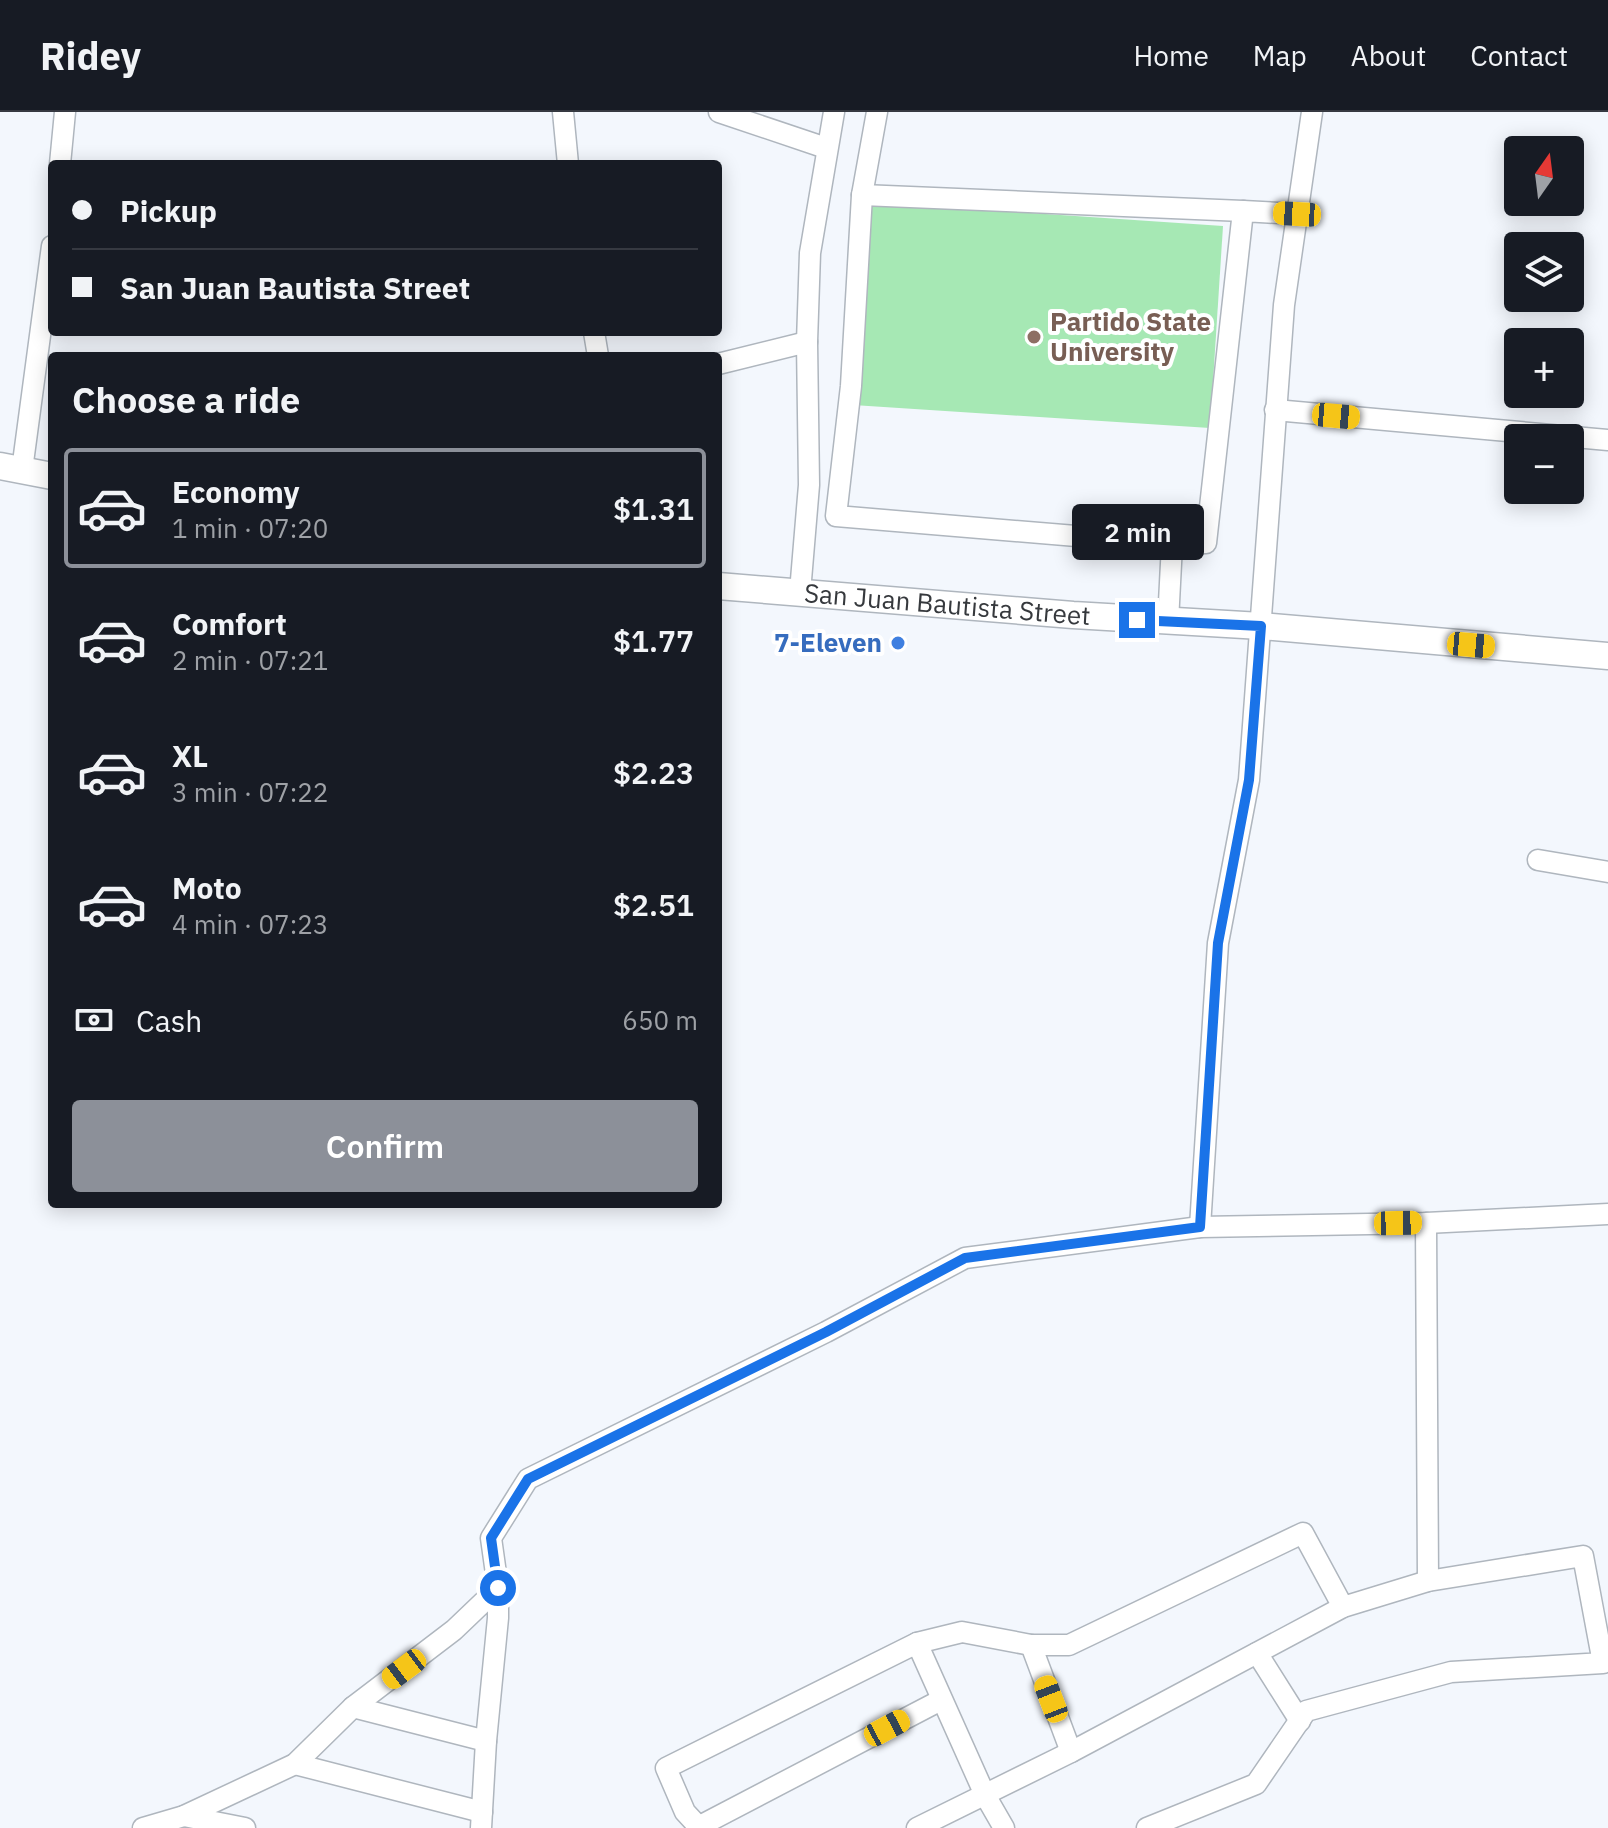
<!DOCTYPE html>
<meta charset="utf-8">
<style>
:root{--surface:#171b24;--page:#242831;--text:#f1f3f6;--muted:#9ea1a6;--line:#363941;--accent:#8c9099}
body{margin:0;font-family:"IBM Plex Sans",sans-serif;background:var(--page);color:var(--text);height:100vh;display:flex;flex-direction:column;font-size:30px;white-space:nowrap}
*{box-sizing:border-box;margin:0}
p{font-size:26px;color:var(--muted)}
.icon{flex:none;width:44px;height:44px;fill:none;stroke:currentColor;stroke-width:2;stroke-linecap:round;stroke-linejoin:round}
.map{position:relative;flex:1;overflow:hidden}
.sheet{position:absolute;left:48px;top:240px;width:674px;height:856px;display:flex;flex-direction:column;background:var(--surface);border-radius:8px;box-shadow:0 4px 20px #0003}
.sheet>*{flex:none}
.top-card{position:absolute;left:48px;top:48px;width:674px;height:176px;border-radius:8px;box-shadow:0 4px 20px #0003;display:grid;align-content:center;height:176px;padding:0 24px;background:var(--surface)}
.needle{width:52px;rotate:14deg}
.fabs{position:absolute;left:1504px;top:24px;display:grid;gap:16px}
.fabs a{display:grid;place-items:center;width:80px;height:80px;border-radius:8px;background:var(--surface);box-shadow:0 4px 20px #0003;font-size:40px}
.end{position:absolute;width:36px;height:36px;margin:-18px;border:10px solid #1a73e8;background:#fff;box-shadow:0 0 0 4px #fff}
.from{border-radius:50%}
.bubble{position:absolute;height:56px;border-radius:8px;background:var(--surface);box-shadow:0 4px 20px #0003;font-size:26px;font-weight:600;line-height:56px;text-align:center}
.car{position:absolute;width:24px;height:48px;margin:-24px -12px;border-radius:10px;box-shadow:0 0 6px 2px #0007;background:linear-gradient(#f5c518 24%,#345 0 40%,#f5c518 0 76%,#345 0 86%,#f5c518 0)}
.top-card b{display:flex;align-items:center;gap:28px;height:76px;font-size:30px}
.top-card b+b{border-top:2px solid var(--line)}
.top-card i{width:20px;height:20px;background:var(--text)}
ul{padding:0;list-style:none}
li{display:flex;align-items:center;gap:24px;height:120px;margin:0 16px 12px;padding:0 8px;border:4px solid transparent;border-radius:8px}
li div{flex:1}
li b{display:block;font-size:30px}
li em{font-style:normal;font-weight:600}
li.selected{border-color:var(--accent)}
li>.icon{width:72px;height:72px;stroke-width:1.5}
h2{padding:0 24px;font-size:36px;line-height:96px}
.pay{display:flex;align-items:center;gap:20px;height:88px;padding:0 24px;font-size:30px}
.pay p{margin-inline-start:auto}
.action{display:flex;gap:16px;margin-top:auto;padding:16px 24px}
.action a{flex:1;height:92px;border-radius:8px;background:var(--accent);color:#fff;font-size:32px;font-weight:600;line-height:92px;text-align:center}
header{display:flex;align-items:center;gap:48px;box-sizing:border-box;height:112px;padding:0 40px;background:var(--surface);border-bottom:2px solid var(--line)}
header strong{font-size:38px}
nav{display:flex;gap:44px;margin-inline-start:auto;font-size:28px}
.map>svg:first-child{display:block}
.green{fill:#a6e8b4}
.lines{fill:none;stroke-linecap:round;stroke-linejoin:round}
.minor-casing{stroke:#afb6be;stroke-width:23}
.major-casing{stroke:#afb6be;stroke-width:29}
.minor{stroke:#fff;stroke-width:20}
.major{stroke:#fff;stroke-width:26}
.route{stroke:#1a73e8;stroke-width:10}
.education-dot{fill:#8d6e63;stroke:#fff;stroke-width:3}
.shop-dot{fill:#3f7fe0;stroke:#fff;stroke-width:3}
.labels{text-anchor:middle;stroke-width:8;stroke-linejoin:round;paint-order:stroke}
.education-label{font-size:26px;font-weight:bold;fill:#785e54;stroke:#fff;text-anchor:start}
.street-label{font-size:26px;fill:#36393d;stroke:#fff}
.shop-label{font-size:26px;font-weight:bold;fill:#366cbe;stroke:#fff;text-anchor:end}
</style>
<header>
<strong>Ridey</strong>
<nav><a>Home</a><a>Map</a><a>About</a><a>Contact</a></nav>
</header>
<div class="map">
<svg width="1608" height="1716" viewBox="0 0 1608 1716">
<rect width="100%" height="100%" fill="#f3f7fd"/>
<polygon class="green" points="866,90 1223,114 1210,316 853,293"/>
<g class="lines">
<g class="minor-casing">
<g id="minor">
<polyline points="563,0 568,52"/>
<polyline points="719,0 826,36"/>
<polyline points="877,0 862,83 851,274 836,404 1172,432 1168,510"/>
<polyline points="60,52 65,0"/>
<polyline points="862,83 1243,99"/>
<polyline points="594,220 598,244"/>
<polyline points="718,252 807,230"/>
<polyline points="1275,298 1608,328"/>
<polyline points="22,358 52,134"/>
<polyline points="1172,432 1206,431 1243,99 1297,102"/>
<polyline points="800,480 809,373 807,230 810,141 834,0"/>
<polyline points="1538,748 1608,760"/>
<polyline points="1426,1111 1428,1469"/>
<polyline points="1200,1115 1218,831 1249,668 1284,193 1312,0"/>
<polyline points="498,1476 491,1426 528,1367 826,1220 965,1146 1200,1115 1426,1111 1608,1102"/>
<polyline points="917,1531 985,1683 1004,1716"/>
<polyline points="1031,1533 1071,1640"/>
<polyline points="1257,1541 1300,1609"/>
<polyline points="353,1595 486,1629"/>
<polyline points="295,1652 482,1700"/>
<polyline points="184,1704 245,1716"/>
<polyline points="699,1715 685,1700 666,1656 917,1531 962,1520 1031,1533 1069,1533 1303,1421 1343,1495"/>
<polyline points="143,1716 184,1704 295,1652 353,1595 454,1518 498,1476 498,1506 486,1629 481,1716"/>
<polyline points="696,1716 941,1588"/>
<polyline points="917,1716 1071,1640 1343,1495 1428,1469 1583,1444 1603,1551 1451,1560 1306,1599 1256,1672 1147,1716"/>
</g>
</g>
<g class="major-casing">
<g id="major">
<polyline points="0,354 52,364"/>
<path id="s1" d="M718,474L1073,503L1261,514L1608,544"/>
</g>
</g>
<use href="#minor" class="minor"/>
<use href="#major" class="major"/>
</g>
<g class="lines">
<polyline class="route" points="498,1476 491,1426 528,1367 826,1220 965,1146 1200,1115 1218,831 1249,668 1261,514 1137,508"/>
</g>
<circle class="education-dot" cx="1034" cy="225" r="8"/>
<circle class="shop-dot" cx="898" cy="531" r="8"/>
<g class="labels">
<g class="education-label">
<text x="1050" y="219">Partido State<tspan x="1050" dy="30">University</tspan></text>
</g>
<g class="street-label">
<text dy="9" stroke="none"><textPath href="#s1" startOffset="230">San Juan Bautista Street</textPath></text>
</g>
<g class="shop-label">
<text x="882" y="540">7-Eleven</text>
</g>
</g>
</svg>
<div class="fabs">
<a><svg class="needle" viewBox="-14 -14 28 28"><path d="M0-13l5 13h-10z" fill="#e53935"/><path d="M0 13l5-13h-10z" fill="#9ea1a6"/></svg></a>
<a><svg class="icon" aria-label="layers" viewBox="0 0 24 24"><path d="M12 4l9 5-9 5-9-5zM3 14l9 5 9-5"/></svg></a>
<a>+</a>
<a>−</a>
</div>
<i class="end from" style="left:498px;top:1476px"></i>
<i class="end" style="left:1137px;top:508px"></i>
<div class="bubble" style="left:1072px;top:392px;width:132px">2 min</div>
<i class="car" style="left:1297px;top:102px;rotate:273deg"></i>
<i class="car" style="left:1336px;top:304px;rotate:95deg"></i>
<i class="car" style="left:1471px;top:533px;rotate:95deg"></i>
<i class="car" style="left:1398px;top:1111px;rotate:89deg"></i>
<i class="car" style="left:404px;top:1557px;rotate:233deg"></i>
<i class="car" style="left:1051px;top:1587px;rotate:339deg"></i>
<i class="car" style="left:887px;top:1616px;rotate:62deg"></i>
<div class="top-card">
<b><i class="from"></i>Pickup</b>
<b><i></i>San Juan Bautista Street</b>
</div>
<section class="sheet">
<h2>Choose a ride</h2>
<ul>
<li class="selected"><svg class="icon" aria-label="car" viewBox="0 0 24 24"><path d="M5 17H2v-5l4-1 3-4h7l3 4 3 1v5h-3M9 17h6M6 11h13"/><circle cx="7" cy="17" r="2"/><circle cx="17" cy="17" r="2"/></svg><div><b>Economy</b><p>1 min · 07:20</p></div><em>$1.31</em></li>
<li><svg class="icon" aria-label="car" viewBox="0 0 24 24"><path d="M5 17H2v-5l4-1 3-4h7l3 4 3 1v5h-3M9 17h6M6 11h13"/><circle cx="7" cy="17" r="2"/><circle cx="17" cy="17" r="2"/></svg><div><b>Comfort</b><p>2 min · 07:21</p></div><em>$1.77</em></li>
<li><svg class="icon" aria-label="car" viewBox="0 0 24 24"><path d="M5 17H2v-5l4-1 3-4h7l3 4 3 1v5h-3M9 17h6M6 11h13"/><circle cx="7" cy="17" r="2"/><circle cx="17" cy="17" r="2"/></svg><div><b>XL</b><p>3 min · 07:22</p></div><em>$2.23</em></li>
<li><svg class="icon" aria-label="car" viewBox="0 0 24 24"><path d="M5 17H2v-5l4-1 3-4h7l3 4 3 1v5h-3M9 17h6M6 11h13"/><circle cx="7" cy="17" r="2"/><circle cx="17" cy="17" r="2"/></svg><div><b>Moto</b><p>4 min · 07:23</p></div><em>$2.51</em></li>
</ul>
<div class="pay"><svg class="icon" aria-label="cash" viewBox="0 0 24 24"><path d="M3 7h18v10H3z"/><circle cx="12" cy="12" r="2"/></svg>Cash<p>650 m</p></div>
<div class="action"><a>Confirm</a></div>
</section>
</div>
